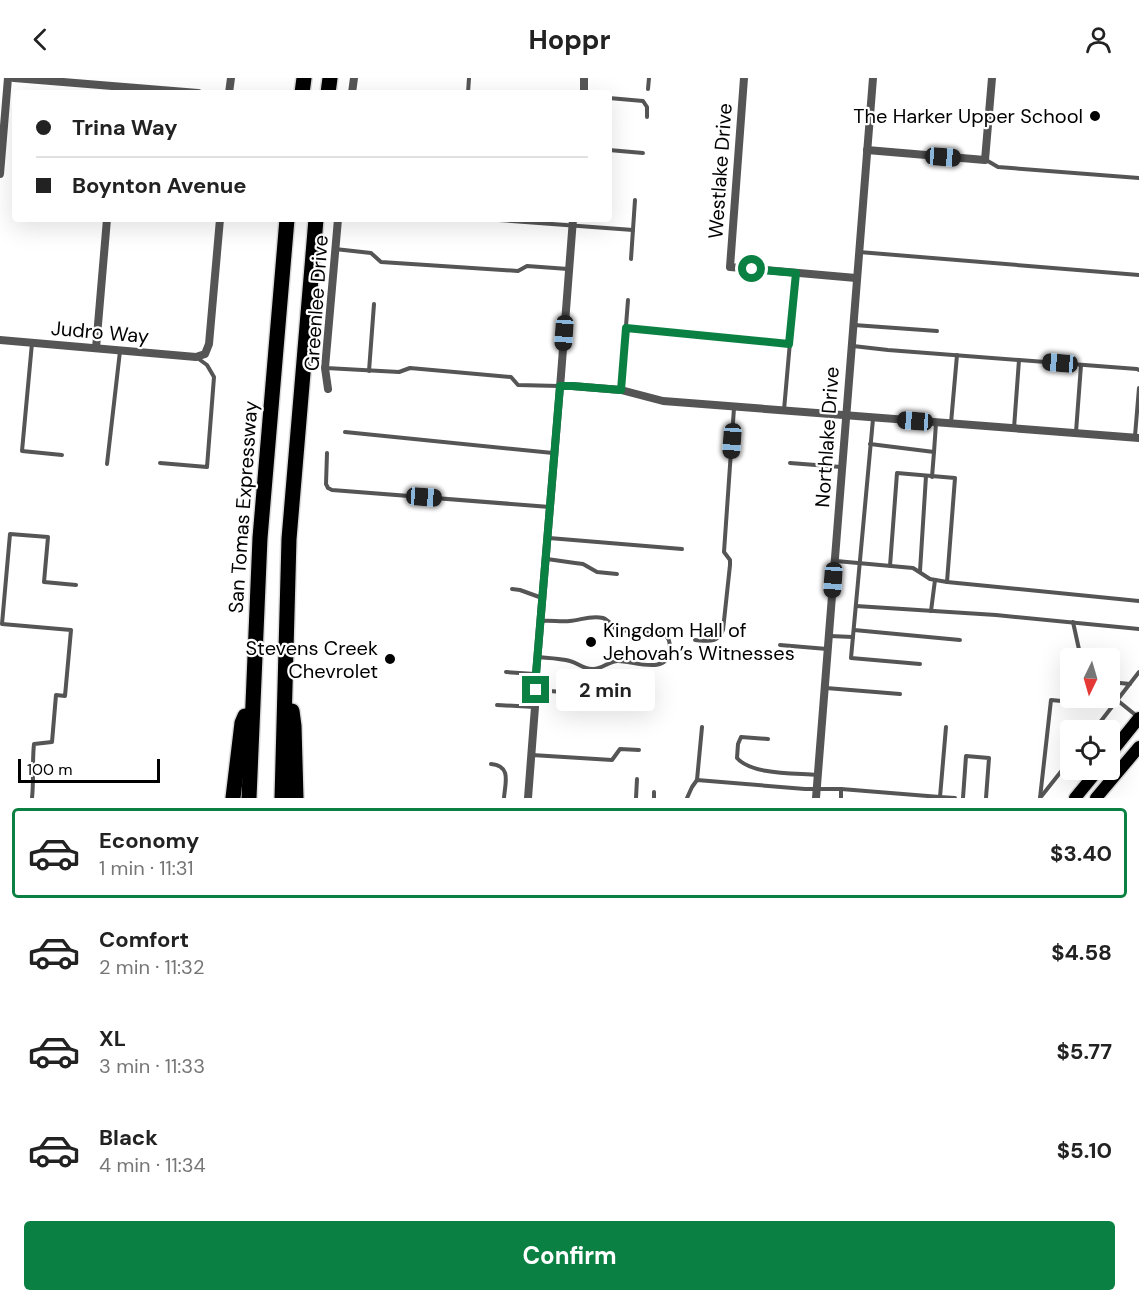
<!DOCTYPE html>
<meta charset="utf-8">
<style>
:root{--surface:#fff;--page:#f2f2f2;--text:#222;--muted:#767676;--line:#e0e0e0;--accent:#0b8043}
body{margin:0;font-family:"DM Sans",sans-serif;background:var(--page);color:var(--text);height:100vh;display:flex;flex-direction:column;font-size:22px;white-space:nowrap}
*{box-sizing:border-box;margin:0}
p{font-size:20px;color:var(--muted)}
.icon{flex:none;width:33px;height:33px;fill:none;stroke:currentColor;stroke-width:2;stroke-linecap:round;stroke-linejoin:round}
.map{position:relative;height:720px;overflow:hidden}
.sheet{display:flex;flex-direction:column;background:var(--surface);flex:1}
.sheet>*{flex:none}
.top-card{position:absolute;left:12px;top:12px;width:600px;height:132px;border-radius:6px;box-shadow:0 6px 24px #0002;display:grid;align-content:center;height:132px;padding:0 24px;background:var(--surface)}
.needle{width:39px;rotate:185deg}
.controls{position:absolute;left:1060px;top:570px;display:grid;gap:12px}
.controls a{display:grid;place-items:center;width:60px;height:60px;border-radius:6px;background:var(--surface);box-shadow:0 6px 24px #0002;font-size:30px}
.scale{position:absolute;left:18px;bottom:15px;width:142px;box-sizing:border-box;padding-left:6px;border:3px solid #000;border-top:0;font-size:16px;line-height:21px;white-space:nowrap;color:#000;-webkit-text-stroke:4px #fff;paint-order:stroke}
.end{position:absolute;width:27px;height:27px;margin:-14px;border:8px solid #0b8043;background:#fff;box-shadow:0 0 0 3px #fff}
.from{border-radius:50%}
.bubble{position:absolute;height:42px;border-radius:6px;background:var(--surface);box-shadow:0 6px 24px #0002;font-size:20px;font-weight:700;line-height:42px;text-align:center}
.car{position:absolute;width:18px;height:36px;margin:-18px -9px;border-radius:8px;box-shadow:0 0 4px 2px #0007;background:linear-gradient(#222 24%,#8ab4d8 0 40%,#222 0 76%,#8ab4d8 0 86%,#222 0)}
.top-card b{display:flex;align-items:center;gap:21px;height:57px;font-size:22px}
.top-card b+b{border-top:2px solid var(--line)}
.top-card i{width:15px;height:15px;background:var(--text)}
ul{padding:10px 0 0;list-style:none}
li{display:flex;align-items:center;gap:18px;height:90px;margin:0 12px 9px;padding:0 12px;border:3px solid transparent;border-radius:6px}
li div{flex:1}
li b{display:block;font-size:22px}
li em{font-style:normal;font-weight:700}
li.current{border-color:var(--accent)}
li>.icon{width:54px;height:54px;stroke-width:1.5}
.primary-button{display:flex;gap:12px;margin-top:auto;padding:12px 24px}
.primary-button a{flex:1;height:69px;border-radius:6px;background:var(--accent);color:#fff;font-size:24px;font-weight:700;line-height:69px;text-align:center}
header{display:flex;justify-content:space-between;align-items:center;height:78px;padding:0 24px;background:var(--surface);font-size:27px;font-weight:700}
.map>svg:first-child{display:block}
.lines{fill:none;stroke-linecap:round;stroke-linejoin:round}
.primary-casing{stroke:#dbdbdb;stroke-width:15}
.highway-casing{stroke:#dbdbdb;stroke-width:18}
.lane{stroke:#555;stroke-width:4}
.street{stroke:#555;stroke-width:8}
.primary{stroke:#000;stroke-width:12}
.highway{stroke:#000;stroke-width:15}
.route{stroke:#0b8043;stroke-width:8}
.poi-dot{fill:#000;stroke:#fff;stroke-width:2}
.labels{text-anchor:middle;stroke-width:4.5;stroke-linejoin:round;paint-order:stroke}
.poi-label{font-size:20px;fill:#000;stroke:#fff;text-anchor:end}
.street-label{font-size:20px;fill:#000;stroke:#fff}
</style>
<header><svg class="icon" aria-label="back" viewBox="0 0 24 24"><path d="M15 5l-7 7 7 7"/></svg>Hoppr<svg class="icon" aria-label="person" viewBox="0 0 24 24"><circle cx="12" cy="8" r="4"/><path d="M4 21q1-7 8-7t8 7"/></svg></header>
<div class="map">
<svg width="1139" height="720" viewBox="0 0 1139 720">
<rect width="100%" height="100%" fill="#fff"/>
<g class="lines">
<g class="primary-casing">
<g id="primary">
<polyline points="1110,676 1139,640"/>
<polyline points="1075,720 1098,692"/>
<polyline points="1096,720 1139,669"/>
</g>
</g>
<g class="highway-casing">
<g id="highway">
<polyline points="302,15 304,0"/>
<polyline points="328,15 330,0"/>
<polyline points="292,633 294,648 296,720"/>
<polyline points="233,720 242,645 245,638"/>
<polyline points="249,720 260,460 287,141"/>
<polyline points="282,720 289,461 316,141"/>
</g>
</g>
<g class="lane">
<polyline points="648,11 649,0"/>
<polyline points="468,15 469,0"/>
<polyline points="609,20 643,23 647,29 647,39"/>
<polyline points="609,72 643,75"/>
<polyline points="986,82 998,89 1139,100"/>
<polyline points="499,142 633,152"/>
<polyline points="335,171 371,175 381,184 518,193 527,188 568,191"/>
<polyline points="859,174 1139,197"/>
<polyline points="631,181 635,122"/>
<polyline points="854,247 937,253"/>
<polyline points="626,250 789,266"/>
<polyline points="32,265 22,373 62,377"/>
<polyline points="853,268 888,272 1137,291 1139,292"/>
<polyline points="326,290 399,294 410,290 511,299 518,307 559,308"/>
<polyline points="369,293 374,226"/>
<polyline points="621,312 628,222"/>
<polyline points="784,332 796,196"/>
<polyline points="873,341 851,580 920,586"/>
<polyline points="951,345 957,277"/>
<polyline points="1014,350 1019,282"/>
<polyline points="345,354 553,375"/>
<polyline points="1076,354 1081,287"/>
<polyline points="1135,358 1139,310"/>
<polyline points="870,366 934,374 936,345"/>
<polyline points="327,375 326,406 328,410 332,412 550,429"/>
<polyline points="160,385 207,389 214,299 207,287 196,279"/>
<polyline points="790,385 841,389"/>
<polyline points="107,386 120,273"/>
<polyline points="932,399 934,374"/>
<polyline points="549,460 682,471"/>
<polyline points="547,481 575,485 583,486 597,494 617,496"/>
<polyline points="836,483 913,490 930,501 947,504 1139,523"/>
<polyline points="890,488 897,395 955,400 947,504"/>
<polyline points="920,493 926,398"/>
<polyline points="512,511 520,512 542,520"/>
<polyline points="856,528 996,537 1139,551"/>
<polyline points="931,533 935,502"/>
<polyline points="1073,544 1080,576 1080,580"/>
<polyline points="854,552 960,562"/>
<polyline points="830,558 853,559"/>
<path d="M695,562C708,563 717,566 723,552L730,487V482L724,474L734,330"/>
<polyline points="780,567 827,571"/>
<path d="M537,579C548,580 560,580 570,583C578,585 583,591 592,591C602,592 608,583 618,583C634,583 668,598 670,571C670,564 669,559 663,555L617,552C612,548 609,542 603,540C591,537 581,542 570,543C560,544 551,542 541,543"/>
<polyline points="506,594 535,596"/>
<polyline points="1110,604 1130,606"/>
<polyline points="826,610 900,616"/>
<polyline points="537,612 638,620 642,620 647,617 649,612"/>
<polyline points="1117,622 1138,639"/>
<polyline points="497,627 535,629"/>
<polyline points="946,649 940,719 955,720"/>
<polyline points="1094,652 1139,594"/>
<path d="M768,661L741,659L738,666L737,680C752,697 795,695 817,697"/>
<polyline points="532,677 612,682 620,671 639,672"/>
<path d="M491,686C512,688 505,705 504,720"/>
<polyline points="697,702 702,649"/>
<path d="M32,720C34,702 32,684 34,666L52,664L56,617L65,618L71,552L2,546L10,456L48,459L44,504L76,507"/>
<polyline points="636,720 637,701"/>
<polyline points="654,720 654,714"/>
<polyline points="687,720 692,709 697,702 805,711 841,711 940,719"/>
<polyline points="841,720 841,711"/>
<polyline points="963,720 966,678 989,680 986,720"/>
<polyline points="1040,720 1051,622 1113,628"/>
<polyline points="1040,720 1071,681"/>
</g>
<g class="street">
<polyline points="14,0 198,15"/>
<polyline points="744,0 730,189 856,200"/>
<polyline points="229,15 231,0"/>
<polyline points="352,15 354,0"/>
<polyline points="584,15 584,0"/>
<polyline points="867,72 985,82 992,0"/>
<polyline points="0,96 8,0"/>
<polyline points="0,262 196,279 205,276 209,266 220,141"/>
<polyline points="96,270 107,141"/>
<polyline points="560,308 572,308 621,312 663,323 1139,360"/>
<polyline points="328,311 325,290 338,141"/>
<polyline points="528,720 535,629 536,596 561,297 573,141"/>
<polyline points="816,720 873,0"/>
</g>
<use href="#primary" class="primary"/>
<use href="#highway" class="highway"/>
</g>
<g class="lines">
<polyline class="route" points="536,612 536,596 560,308 572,308 621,312 626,250 789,266 796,195 752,191"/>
</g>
<g class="poi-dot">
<circle cx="1095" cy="38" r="6"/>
<circle cx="591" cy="564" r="6"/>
<circle cx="390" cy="581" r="6"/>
</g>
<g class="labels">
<g class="poi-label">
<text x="1083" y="45">The Harker Upper School</text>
<text x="603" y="559" text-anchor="start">Kingdom Hall of<tspan x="603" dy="23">Jehovah’s Witnesses</tspan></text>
<text x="378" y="577">Stevens Creek<tspan x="378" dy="23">Chevrolet</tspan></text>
</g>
<g class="street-label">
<text transform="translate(720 93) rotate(-86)" y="7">Westlake Drive</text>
<text transform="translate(316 225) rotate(-86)" y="7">Greenlee Drive</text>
<text transform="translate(100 254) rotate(5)" y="7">Judro Way</text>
<text transform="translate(827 359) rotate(-86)" y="7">Northlake Drive</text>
<text transform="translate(243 429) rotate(-86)" y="7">San Tomas Expressway</text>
</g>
</g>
</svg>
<div class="controls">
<a><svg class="needle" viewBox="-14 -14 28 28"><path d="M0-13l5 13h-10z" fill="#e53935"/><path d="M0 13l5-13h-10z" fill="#767676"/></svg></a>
<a><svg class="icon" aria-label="locate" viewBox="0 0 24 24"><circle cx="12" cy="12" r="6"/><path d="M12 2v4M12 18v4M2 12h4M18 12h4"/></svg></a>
</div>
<div class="scale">100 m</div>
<i class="end from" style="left:752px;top:191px"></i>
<i class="end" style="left:536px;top:612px"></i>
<div class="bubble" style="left:556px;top:591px;width:99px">2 min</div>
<i class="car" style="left:943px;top:79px;rotate:94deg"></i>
<i class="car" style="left:564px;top:255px;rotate:184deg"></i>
<i class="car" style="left:1060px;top:285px;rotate:275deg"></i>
<i class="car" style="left:915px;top:343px;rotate:274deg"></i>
<i class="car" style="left:732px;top:363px;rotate:184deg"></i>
<i class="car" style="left:424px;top:419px;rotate:94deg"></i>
<i class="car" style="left:833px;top:502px;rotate:184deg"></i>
<div class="top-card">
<b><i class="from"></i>Trina Way</b>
<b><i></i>Boynton Avenue</b>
</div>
</div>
<section class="sheet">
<ul>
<li class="current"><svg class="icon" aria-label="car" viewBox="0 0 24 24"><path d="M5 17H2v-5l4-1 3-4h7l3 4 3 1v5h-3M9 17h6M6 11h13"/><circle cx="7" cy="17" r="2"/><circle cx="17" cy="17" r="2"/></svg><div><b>Economy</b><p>1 min · 11:31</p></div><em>$3.40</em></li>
<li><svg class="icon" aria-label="car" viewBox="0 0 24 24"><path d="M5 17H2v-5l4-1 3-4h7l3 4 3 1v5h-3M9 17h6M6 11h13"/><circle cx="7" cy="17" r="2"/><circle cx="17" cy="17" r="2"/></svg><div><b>Comfort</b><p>2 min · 11:32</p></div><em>$4.58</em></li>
<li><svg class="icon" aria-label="car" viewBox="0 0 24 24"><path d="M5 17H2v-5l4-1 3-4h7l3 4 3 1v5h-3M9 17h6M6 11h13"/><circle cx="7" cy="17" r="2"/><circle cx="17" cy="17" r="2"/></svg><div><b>XL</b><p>3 min · 11:33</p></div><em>$5.77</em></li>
<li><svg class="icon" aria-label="car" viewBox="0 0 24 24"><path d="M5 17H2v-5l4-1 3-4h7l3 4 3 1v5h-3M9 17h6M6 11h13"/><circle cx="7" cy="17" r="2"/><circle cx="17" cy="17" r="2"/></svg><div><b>Black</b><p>4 min · 11:34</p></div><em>$5.10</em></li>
</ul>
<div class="primary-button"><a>Confirm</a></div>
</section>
